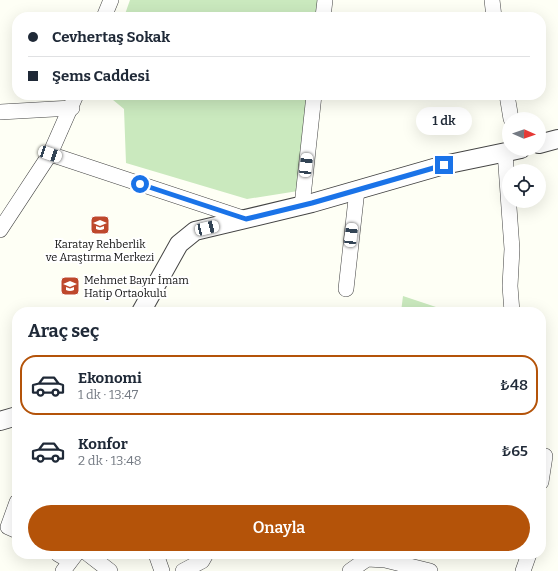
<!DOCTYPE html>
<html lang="tr">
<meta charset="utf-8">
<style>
:root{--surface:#fff;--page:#f2f2f3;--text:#1f2937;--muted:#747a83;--line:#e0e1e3;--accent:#b45309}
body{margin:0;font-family:Bitter,serif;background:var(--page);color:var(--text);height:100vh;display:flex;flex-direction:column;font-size:15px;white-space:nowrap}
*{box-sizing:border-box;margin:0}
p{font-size:13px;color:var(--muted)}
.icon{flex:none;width:22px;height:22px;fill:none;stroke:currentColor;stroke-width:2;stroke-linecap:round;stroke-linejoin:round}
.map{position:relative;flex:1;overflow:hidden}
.sheet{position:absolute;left:12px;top:307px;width:534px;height:252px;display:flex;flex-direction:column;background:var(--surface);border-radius:16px;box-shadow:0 4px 16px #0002}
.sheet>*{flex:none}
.banner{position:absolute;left:12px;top:12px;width:534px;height:88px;border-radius:16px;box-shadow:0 4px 16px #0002;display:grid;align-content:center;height:88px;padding:0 16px;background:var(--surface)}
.needle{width:26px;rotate:92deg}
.tools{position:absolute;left:502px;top:112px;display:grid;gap:8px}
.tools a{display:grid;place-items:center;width:44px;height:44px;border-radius:50%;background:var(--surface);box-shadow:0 4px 16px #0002;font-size:20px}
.end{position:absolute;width:18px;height:18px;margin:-9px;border:5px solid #1a73e8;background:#fff;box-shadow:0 0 0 2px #fff}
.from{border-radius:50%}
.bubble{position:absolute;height:28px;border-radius:14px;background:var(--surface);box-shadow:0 4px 16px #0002;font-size:13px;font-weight:600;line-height:28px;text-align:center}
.car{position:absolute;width:12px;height:24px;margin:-12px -6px;border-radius:5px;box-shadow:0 0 3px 1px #0007;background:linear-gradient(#fff 24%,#345 0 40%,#fff 0 76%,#345 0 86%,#fff 0)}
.banner b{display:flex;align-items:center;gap:14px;height:38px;font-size:15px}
.banner b+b{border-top:1px solid var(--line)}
.banner i{width:10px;height:10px;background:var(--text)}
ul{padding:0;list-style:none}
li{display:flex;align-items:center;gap:12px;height:60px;margin:0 8px 6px;padding:0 8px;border:2px solid transparent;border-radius:16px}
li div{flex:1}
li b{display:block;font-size:15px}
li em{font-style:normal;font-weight:600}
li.on{border-color:var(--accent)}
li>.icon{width:36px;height:36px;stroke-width:1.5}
h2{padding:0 16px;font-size:18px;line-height:48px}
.cta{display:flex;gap:8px;margin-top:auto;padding:8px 16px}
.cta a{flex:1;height:46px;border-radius:24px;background:var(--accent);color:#fff;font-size:16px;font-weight:600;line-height:46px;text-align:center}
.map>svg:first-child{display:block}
.green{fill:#cae9be}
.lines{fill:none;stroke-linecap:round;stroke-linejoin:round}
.minor-casing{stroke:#444;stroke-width:16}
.tertiary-casing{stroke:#444;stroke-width:20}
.minor{stroke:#fff;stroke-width:15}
.tertiary{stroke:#fff;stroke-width:18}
.route{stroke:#1a73e8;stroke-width:5}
.labels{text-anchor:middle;stroke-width:4;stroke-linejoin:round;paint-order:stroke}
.poi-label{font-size:11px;fill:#111;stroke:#fff}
</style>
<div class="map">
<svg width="558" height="571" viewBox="0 0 558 571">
<rect width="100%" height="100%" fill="#fefff5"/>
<g class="green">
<polygon points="130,0 322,0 320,17 124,17"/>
<polygon points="107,95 310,95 298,191 247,199 126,163 124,109"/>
<polygon points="403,296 451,312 401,312"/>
</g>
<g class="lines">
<g class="minor-casing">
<g id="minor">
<polyline points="492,0 494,17"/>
<polyline points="104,17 111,0"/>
<polyline points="323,17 325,0"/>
<polyline points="507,95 511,119"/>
<polyline points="0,112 72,108"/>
<polyline points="505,152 512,249 510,286 512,312"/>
<polyline points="50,154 246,219"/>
<polyline points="302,206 314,95"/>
<polyline points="0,230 50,154 76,95"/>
<polyline points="346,289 357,190"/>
<polyline points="541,482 545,456"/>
<polyline points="17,502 8,527 17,531"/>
<polyline points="58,554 70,561"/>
<polyline points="88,554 110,571"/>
<polyline points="156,554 162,571"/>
<polyline points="63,571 76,554"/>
<polyline points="183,571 202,561 206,554"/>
<polyline points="350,571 367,559 385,560 430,571"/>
<polyline points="523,571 529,554"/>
</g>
</g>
<g class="tertiary-casing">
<g id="tertiary">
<polyline points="539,144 558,139"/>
<polyline points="141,312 179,244 195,231 312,203 444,165 521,149"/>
<polyline points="0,421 17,416"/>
</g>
</g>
<use href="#minor" class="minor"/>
<use href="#tertiary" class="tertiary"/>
</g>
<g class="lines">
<polyline class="route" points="140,184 246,219 312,203 444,165"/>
</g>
<defs>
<g id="school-square" transform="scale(1)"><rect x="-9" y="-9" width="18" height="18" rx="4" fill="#be482c" stroke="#fff"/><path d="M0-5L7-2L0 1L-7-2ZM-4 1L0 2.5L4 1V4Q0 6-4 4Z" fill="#fff"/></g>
</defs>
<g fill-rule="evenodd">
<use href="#school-square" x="100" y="225"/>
<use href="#school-square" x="70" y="286"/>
</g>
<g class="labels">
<g class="poi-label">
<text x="100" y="248">Karatay Rehberlik<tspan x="100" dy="13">ve Araştırma Merkezi</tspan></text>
<text x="84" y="284" text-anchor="start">Mehmet Bayır İmam<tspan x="84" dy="13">Hatip Ortaokulu</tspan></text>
</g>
</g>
</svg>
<div class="tools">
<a><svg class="needle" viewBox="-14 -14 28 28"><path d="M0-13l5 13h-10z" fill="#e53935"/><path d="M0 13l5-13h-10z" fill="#747a83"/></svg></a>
<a><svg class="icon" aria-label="locate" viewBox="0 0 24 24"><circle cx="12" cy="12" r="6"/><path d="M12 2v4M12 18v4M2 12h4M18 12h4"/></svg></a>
</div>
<i class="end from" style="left:140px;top:184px"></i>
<i class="end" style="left:444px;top:165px"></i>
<div class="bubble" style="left:416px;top:107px;width:56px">1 dk</div>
<i class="car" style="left:50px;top:154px;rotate:109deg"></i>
<i class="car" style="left:306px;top:165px;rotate:7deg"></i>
<i class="car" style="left:207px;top:228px;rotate:77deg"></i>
<i class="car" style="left:351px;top:235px;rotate:7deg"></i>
<div class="banner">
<b><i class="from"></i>Cevhertaş Sokak</b>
<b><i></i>Şems Caddesi</b>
</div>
<section class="sheet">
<h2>Araç seç</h2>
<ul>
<li class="on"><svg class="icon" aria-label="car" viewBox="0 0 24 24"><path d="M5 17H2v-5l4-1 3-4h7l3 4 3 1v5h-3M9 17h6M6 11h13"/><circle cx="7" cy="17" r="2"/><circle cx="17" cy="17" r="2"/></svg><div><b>Ekonomi</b><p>1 dk · 13:47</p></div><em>₺48</em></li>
<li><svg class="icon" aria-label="car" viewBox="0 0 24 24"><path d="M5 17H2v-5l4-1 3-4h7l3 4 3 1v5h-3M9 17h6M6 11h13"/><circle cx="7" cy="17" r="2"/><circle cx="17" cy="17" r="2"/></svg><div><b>Konfor</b><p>2 dk · 13:48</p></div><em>₺65</em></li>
</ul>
<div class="cta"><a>Onayla</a></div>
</section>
</div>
